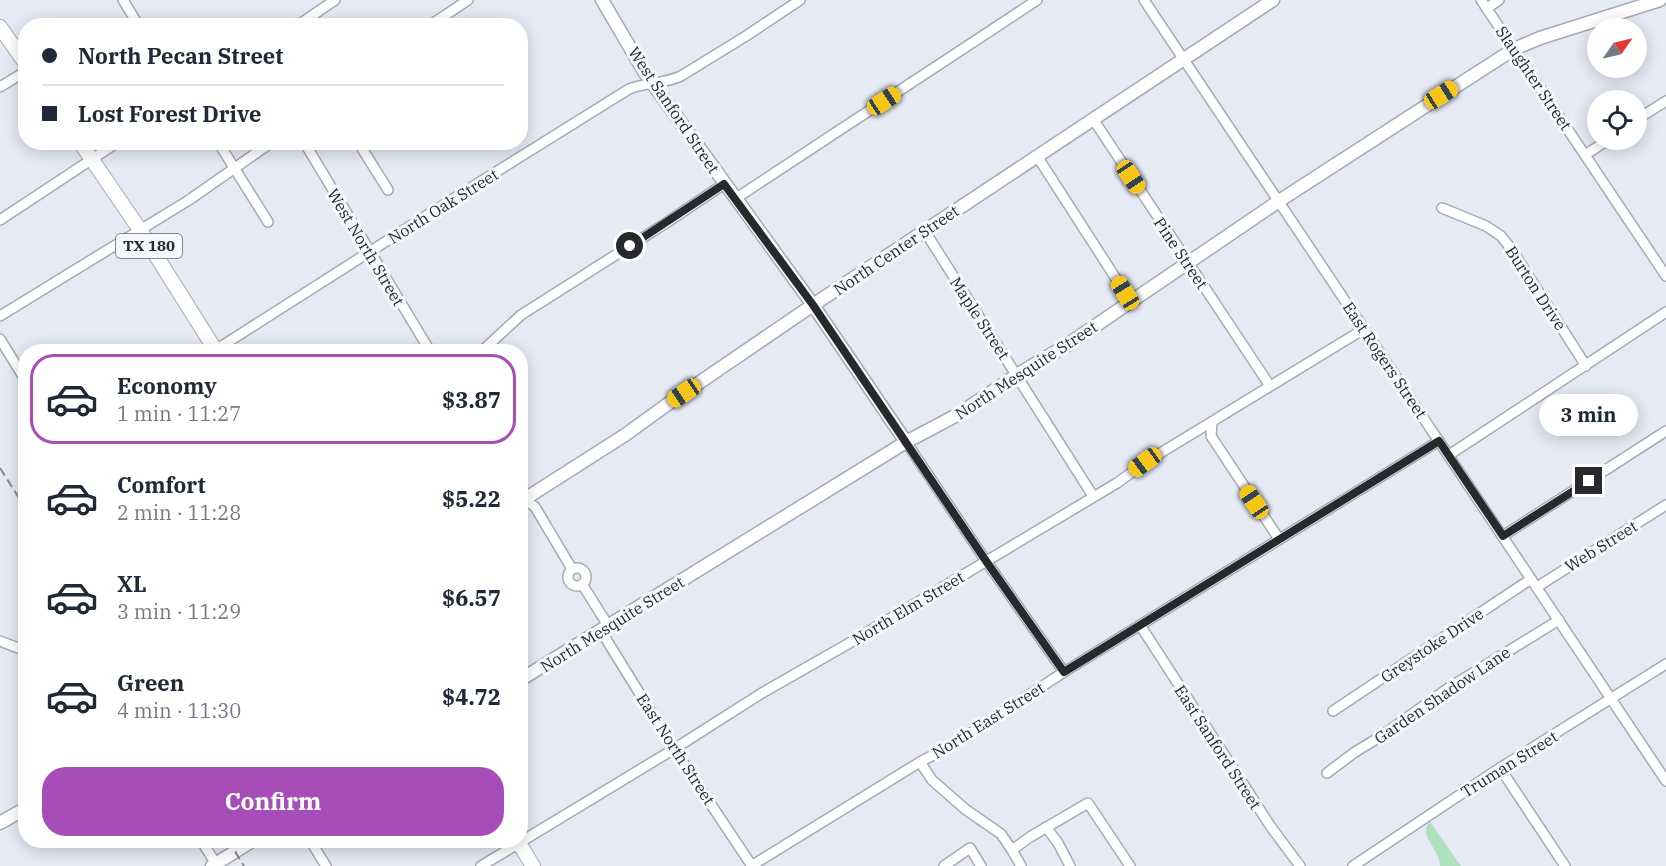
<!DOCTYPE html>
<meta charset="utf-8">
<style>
:root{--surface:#fff;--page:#f2f2f3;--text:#1f2937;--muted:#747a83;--line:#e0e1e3;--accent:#a64db8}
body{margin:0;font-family:"IBM Plex Serif",serif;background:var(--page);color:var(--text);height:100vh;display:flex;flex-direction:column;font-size:22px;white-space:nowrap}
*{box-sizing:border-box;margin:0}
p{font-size:20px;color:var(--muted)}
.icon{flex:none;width:33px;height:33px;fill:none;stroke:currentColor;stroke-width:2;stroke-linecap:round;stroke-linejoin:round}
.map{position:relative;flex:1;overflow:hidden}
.drawer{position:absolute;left:18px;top:344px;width:510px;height:504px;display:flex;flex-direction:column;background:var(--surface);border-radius:24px;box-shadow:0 3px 15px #0003}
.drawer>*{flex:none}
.guide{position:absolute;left:18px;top:18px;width:510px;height:132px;border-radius:24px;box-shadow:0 3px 15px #0003;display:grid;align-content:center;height:132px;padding:0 24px;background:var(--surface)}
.needle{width:39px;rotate:56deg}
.controls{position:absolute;left:1587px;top:18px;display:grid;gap:12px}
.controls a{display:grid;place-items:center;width:60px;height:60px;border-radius:50%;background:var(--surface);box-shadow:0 3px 15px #0003;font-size:30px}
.end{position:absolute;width:27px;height:27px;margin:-14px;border:8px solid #27292d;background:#fff;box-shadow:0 0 0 3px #fff}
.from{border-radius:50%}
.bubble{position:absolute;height:42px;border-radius:21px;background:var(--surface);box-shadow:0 3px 15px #0003;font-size:20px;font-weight:700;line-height:42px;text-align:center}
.car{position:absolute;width:18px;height:36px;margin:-18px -9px;border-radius:8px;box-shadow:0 0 4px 2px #0007;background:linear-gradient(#f5c518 24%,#345 0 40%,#f5c518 0 76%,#345 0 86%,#f5c518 0)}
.guide b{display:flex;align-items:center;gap:21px;height:57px;font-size:22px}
.guide b+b{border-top:2px solid var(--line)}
.guide i{width:15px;height:15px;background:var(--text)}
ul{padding:10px 0 0;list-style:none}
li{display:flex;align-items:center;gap:18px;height:90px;margin:0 12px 9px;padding:0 12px;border:3px solid transparent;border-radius:24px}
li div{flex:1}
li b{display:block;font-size:22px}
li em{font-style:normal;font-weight:700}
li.current{border-color:var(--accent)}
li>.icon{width:54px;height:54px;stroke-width:1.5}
.button{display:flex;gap:12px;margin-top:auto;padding:12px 24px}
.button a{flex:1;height:69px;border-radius:24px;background:var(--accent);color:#fff;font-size:24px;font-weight:700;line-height:69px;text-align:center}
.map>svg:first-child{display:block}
.green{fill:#afe1be}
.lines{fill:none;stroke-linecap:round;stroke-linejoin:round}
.street-casing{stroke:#a5aab4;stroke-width:12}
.secondary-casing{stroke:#a5aab4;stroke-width:15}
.primary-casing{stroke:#a5aab4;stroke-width:16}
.street{stroke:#fff;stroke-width:9}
.secondary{stroke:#fff;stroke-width:12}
.primary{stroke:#fff;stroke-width:14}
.rail{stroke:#868991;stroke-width:2;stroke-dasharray:9 4.5;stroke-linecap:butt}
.route{stroke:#27292d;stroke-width:8}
.labels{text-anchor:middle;stroke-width:6;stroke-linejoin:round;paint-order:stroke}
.shield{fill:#f4f8fe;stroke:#64676c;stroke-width:1.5}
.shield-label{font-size:15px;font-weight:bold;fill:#27292d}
.street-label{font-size:16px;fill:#27292d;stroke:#f4f8fe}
</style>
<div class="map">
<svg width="1666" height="866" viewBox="0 0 1666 866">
<rect width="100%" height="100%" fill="#e5eaf5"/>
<path class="green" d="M1430,822L1461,866H1440C1440,849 1417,835 1430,822Z"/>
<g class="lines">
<g class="street-casing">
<g id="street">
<polyline points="123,0 139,26"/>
<polyline points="1144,0 1666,781"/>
<polyline points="1481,0 1666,276"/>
<polyline points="1487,8 1499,0"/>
<polyline points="297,26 335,0"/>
<polyline points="429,26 468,0"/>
<polyline points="0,87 26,71"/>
<polyline points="1093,119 1270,386"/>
<polyline points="1636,120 1666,101"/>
<polyline points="218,142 268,222"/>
<polyline points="304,142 430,351"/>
<polyline points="358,142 388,190"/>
<polyline points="1585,155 1608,140"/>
<polyline points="1037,156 1131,302"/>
<polyline points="735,199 1037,0"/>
<polyline points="1442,208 1486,226 1501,236 1512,250 1586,366"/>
<polyline points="0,220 118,142"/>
<polyline points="924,230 1093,496"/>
<polyline points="0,316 189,200 272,142"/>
<polyline points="0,339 26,381"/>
<path d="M214,351L432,212L629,89C646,82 664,84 681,76L746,36L800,0"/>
<polyline points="482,351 521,315 666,223 724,184"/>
<polyline points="1212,422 1211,436 1279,539"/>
<polyline points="906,442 986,561 1064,672"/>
<polyline points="1449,455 1666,312"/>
<polyline points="522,497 535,507 572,569"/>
<polyline points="1503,536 1666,431"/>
<circle cx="577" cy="577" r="9"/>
<polyline points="582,584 609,627"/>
<polyline points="1537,587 1666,505"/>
<polyline points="1140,625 1271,827 1300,866"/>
<polyline points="601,631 674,749 752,866"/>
<polyline points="0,641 26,651"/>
<polyline points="1333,711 1531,579"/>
<polyline points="920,762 932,780 965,809 1001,834 1012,850 1030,837 1088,803 1130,866"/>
<polyline points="1500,768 1565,866"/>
<polyline points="1327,773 1355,752 1383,735 1450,687 1559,620"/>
<polyline points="1046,827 1058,843 1070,866"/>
<polyline points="201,840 216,864"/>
<polyline points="310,840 326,866"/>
<polyline points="1012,850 1021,866"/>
<polyline points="481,866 674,749 762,693 846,645 1117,483 1149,460 1364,329"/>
<polyline points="751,866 920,762 954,744 1064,672 1439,441"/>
<polyline points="944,866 970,848 981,866"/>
<polyline points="1353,866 1500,768 1666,664"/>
</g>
</g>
<g class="secondary-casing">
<g id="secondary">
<polyline points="602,0 645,73 813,305 906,442"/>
<polyline points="520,502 625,435 665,406 813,305 1273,0"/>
<polyline points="520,680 906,442 957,415 1017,375 1067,345 1279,201 1514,49 1540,38 1660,0"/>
<polyline points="0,823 26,808"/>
<polyline points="212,866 254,840"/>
</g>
</g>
<g class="primary-casing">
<g id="primary">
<polyline points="0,27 26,64"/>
<polyline points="80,142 140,230 216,351"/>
<polyline points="517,840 533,866"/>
</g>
</g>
<use href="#street" class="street"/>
<use href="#secondary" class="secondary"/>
<use href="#primary" class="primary"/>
<g class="rail">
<polyline points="0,468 26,509"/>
<polyline points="228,840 244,866"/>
</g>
</g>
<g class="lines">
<polyline class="route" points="630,246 724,184 813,305 986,561 1064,672 1439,441 1503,536 1589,481"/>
</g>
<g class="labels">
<rect class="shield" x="116" y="234" width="66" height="24" rx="4.5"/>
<g class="shield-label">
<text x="149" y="251">TX 180</text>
</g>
<g class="street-label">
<text transform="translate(1534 78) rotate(56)" y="6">Slaughter Street</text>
<text transform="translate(674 110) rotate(56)" y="6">West Sanford Street</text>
<text transform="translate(443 206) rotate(-32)" y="6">North Oak Street</text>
<text transform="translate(366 247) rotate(59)" y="6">West North Street</text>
<text transform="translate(896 250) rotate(-34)" y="6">North Center Street</text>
<text transform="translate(1181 253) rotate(56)" y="6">Pine Street</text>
<text transform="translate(1536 288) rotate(57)" y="6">Burton Drive</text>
<text transform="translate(980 318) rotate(57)" y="6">Maple Street</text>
<text transform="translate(1385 360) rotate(56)" y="6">East Rogers Street</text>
<text transform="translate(1026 370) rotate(-33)" y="6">North Mesquite Street</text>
<text transform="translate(1601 546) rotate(-32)" y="6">Web Street</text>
<text transform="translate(908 608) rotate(-31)" y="6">North Elm Street</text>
<text transform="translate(612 624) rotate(-32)" y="6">North Mesquite Street</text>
<text transform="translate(1432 645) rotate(-34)" y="6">Greystoke Drive</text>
<text transform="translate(1442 695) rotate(-34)" y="6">Garden Shadow Lane</text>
<text transform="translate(988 720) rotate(-32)" y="6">North East Street</text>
<text transform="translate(1218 747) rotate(57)" y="6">East Sanford Street</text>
<text transform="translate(676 749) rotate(57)" y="6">East North Street</text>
<text transform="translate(1509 764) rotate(-32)" y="6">Truman Street</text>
</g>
</g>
</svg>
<div class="controls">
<a><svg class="needle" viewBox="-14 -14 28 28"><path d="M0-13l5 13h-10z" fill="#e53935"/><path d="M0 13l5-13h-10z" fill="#747a83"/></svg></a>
<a><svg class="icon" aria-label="locate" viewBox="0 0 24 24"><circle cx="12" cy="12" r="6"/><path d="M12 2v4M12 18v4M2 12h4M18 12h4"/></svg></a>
</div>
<i class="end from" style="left:630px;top:246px"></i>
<i class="end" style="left:1589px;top:481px"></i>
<div class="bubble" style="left:1539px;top:394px;width:99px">3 min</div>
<i class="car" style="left:1441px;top:95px;rotate:58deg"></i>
<i class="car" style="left:884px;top:101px;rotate:57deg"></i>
<i class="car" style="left:1131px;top:177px;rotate:146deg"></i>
<i class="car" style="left:1125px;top:293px;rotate:328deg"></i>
<i class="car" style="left:684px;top:393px;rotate:236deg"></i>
<i class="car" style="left:1145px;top:462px;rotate:234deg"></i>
<i class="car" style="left:1254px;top:502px;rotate:326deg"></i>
<div class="guide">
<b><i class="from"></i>North Pecan Street</b>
<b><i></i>Lost Forest Drive</b>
</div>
<section class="drawer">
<ul>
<li class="current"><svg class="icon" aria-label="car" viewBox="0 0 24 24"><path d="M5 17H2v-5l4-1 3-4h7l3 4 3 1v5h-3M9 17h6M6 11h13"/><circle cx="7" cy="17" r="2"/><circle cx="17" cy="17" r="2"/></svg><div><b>Economy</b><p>1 min · 11:27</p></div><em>$3.87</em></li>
<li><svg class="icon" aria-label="car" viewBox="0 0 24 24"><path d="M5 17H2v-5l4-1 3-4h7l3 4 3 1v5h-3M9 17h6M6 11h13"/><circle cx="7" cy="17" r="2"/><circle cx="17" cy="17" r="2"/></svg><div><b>Comfort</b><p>2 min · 11:28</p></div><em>$5.22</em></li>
<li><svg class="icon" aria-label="car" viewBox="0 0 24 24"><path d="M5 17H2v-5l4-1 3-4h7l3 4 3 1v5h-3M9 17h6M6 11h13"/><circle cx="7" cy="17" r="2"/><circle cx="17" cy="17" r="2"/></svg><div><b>XL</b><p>3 min · 11:29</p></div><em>$6.57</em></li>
<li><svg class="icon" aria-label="car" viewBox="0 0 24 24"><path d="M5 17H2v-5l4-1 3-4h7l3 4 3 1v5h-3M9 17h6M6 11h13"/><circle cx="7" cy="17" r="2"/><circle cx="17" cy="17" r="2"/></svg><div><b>Green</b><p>4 min · 11:30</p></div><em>$4.72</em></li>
</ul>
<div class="button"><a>Confirm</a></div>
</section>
</div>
